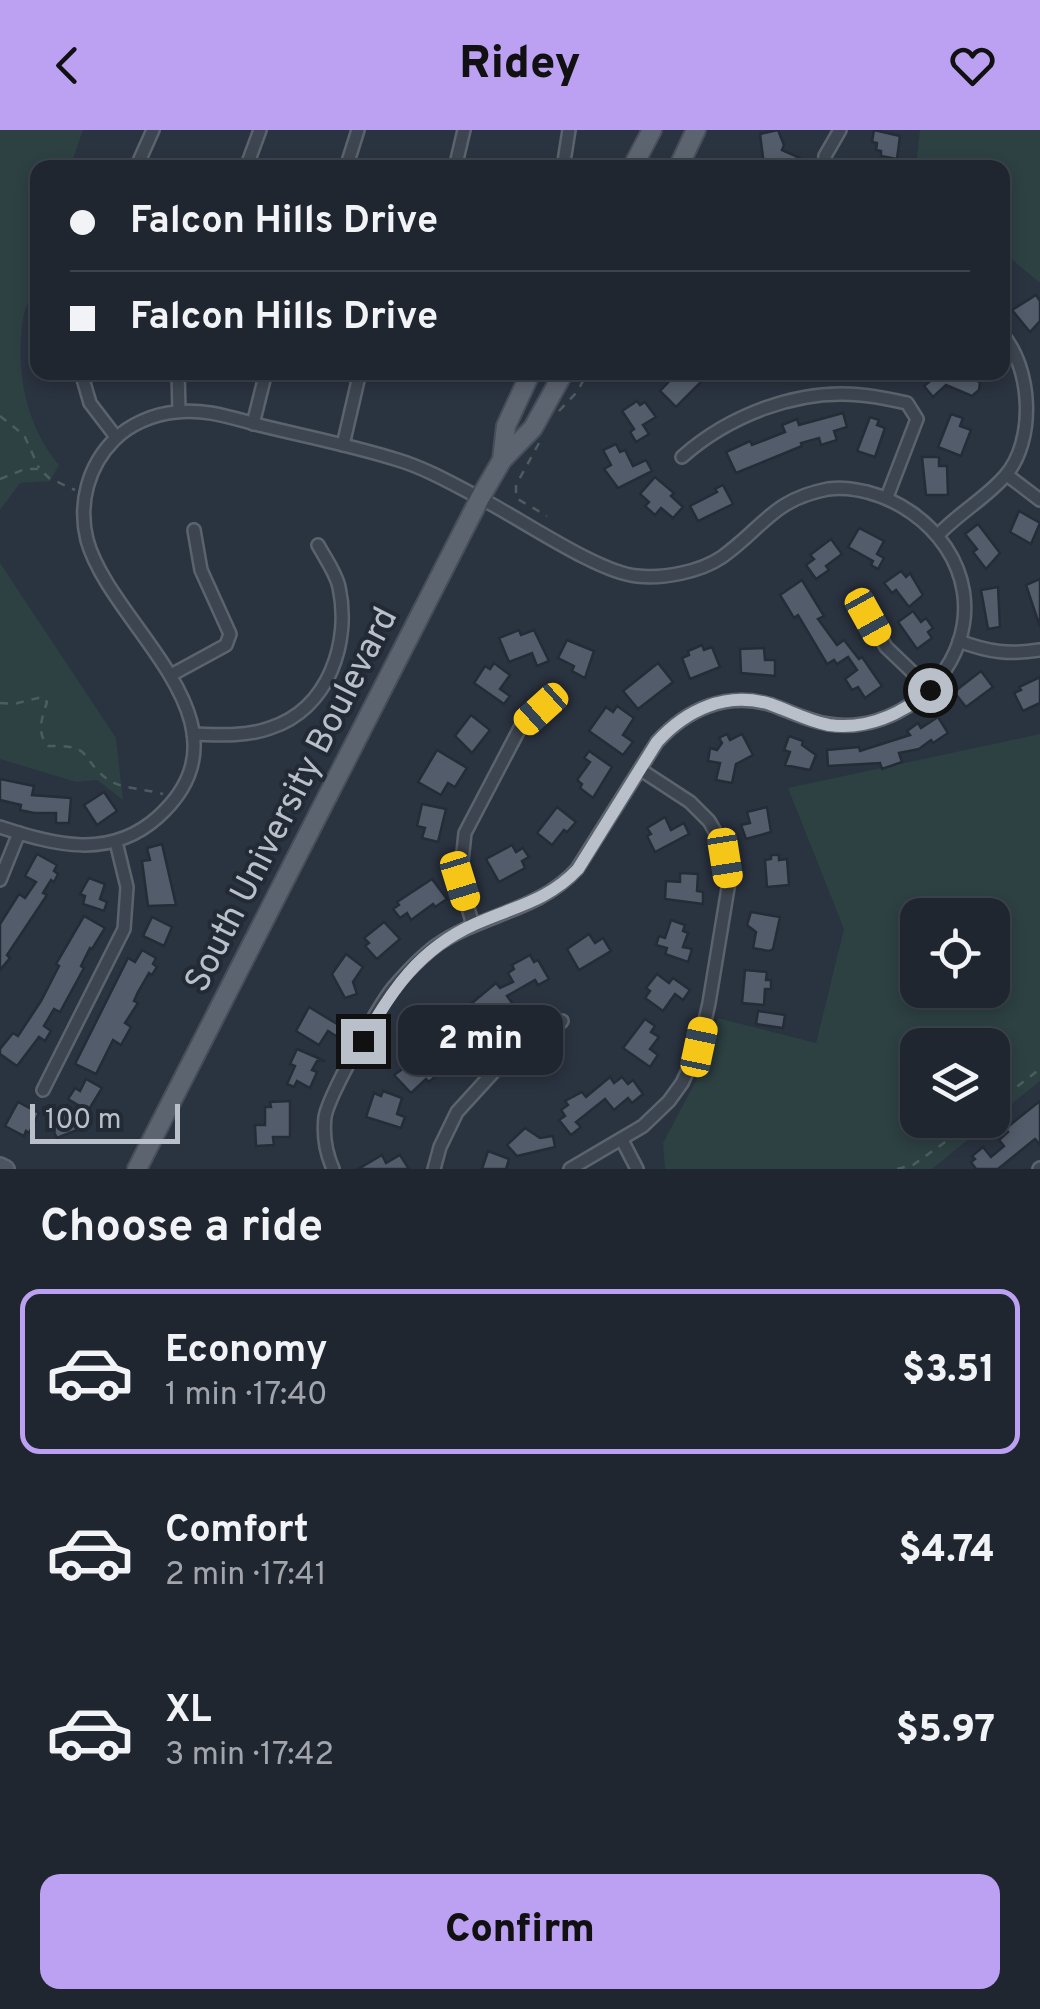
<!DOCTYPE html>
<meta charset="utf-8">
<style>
:root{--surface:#202630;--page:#282e38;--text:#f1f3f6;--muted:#a2a5ab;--line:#3d434c;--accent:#bca0f2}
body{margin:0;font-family:Overpass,sans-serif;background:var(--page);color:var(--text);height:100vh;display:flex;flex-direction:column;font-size:38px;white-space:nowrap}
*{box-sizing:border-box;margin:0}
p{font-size:32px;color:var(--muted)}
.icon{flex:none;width:55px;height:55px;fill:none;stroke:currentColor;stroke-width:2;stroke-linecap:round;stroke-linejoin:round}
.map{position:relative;height:1039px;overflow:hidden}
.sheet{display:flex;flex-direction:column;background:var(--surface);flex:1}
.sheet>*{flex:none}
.guide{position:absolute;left:30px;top:30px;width:980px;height:220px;border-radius:20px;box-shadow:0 5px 15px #0003,0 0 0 2px var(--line);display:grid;align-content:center;height:220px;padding:0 40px;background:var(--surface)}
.tools{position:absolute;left:900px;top:768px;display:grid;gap:20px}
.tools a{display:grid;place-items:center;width:110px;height:110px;border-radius:20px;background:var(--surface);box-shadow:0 5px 15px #0003,0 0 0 2px var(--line);font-size:50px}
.scale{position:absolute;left:30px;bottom:25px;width:150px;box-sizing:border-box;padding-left:10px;border:5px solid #bac0ca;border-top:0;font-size:28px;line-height:35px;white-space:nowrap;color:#bac0ca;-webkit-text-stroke:8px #222a35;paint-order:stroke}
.end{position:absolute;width:45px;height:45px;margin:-22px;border:12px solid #bac0ca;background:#111;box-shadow:0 0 0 5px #111}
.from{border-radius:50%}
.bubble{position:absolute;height:70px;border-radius:20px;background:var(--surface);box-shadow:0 5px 15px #0003,0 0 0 2px var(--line);font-size:32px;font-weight:800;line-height:70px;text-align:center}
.car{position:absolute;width:30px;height:60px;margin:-30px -15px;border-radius:12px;box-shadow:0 0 8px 2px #0007;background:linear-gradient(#f5c518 24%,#345 0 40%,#f5c518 0 76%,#345 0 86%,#f5c518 0)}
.guide b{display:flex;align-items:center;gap:35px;height:95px;font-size:38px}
.guide b+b{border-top:2px solid var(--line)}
.guide i{width:25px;height:25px;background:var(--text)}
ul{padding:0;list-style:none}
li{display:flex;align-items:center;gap:30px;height:165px;margin:0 20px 15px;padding:0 20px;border:5px solid transparent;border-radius:20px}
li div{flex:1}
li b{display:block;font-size:38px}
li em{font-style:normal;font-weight:800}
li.on{border-color:var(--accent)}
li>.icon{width:90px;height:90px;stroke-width:1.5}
h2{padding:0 40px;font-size:45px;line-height:120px}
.button{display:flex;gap:20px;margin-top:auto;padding:20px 40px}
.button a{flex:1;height:115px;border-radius:20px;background:var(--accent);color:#111;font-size:40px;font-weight:800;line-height:115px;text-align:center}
header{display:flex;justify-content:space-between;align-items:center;height:130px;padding:0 40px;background:var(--accent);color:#111;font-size:45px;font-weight:800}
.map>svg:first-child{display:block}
.green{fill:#2d4042;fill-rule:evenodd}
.building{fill:#535c6a;stroke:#242c37;stroke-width:2.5}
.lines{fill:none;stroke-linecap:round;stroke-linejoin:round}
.street-casing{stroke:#5b636d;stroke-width:16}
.secondary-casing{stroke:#5b636d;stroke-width:20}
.primary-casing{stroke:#474e59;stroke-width:22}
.path{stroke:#4c5d60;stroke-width:2.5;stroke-dasharray:8 8;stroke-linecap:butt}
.street{stroke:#3d4550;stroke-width:11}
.secondary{stroke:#4c5462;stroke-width:15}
.primary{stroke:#5c6470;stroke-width:18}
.route{stroke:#bac0ca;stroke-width:12}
.labels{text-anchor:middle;stroke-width:8;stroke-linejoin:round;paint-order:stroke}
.street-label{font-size:35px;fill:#bac0ca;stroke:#222a35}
</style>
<header><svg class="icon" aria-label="back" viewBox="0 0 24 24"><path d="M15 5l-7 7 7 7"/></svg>Ridey<svg class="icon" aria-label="heart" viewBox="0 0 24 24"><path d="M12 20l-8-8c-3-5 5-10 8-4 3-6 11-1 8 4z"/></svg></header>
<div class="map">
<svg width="1040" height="1039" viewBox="0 0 1040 1039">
<rect width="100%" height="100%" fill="#2a3340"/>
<g class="green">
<path d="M0,0H83L70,37L38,38C38,71 40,105 38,138C36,156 26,172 23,190C15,240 26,296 59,335L50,351L20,353L0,380Z"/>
<polygon points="920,0 1040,0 1040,153 1003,122 1002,38 916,37"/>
<polygon points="0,433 116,608 123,670 97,650 76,652 0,629"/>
<path d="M1040,604V951L992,990V915H918V990H992L932,1039H665L663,1013L706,932L718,888L816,913L844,799L788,658ZM918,785H992V860H918Z"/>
</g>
<g class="building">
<polygon points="778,0 784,15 782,20 800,28 796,38 777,32 764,35 760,4"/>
<polygon points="874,0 900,6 897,29 881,26 881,21 876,20 877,13 872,12"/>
<polygon points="1036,165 1040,171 1040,191 1030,202 1012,180"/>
<polygon points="678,242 694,242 702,251 676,277 660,261"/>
<polygon points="922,242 960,242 974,247 980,253 979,260 972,266 946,255 933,267 924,256 934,248"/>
<polygon points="637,271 640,275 645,272 656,287 643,295 649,304 636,312 630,302 634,299 622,281"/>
<polygon points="843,283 847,297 834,301 837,310 821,315 819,308 801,313 802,316 736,343 726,322 750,311 752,315 785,302 782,295 797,289 799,295"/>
<polygon points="951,284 963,288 960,296 971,300 961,326 938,317"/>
<polygon points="870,287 879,290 877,295 885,298 875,327 857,321"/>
<polygon points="616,314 620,322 625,320 633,336 646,330 652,341 618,358 604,339 611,335 603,320"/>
<polygon points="922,327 939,327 939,336 947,336 948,365 926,365"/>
<polygon points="655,347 674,363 671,366 683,377 673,388 661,378 655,385 645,376 649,372 640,364"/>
<polygon points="723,355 733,374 698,391 690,376 717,362 715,359"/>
<polygon points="1019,381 1040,393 1031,414 1010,402"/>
<polygon points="978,394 1000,423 986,439 973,422 977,419 965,404"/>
<polygon points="859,398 884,411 877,424 884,428 878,439 871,435 873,431 848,417"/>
<polygon points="831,409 842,424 826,436 829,440 816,449 806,435 814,429 810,425"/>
<polygon points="901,441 906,447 910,443 923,465 909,477 896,460 892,463 884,453"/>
<polygon points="1040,449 1040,497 1026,455"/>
<polygon points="802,450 824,486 818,489 837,515 844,510 859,529 862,527 882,556 865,568 858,557 852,560 845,549 857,540 848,527 837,534 834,530 827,534 798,485 794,488 780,465"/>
<polygon points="998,457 1000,497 988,499 981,460"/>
<polygon points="913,481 921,492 926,488 933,498 928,502 932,508 917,519 898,492"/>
<polygon points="519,500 521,505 534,500 549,531 537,536 532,523 509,532 499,508"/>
<polygon points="567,510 594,521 585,548 572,541 574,536 558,528"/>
<polygon points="702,515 704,520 712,517 720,537 690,549 682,528 689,525 688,521"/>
<polygon points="764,518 765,530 775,530 775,546 741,543 740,519"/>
<polygon points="494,533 510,545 500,559 510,566 504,574 474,553 485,536 490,539"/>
<polygon points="658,533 673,552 638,579 623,561"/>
<polygon points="981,541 993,557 966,577 954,562"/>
<polygon points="1040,547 1040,573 1023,581 1014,563 1021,560 1019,557"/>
<polygon points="617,576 634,588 623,605 633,612 623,625 589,601 606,577 613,582"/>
<polygon points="471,585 490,600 472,623 455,606"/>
<polygon points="938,587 948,603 933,613 931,610 919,619 899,623 902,632 882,639 880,633 828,636 827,620 859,617 860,621 910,605 907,601 918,593 921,598"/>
<polygon points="727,604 730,610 742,604 753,625 736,634 732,653 716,650 720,633 708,631 710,618 717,620 722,613 719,608"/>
<polygon points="789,606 803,611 802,615 816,625 810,640 785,635 790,622 784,620"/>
<polygon points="437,620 467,638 455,657 448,653 441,665 418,652"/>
<polygon points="589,621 612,637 593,668 580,658 582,654 577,650 590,632 584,628"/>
<polygon points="0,649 34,656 32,665 71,668 69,693 56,693 56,683 34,683 20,680 21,675 0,670"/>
<polygon points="104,662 117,681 97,695 84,675"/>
<polygon points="422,674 446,679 438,712 422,708 425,698 417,696"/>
<polygon points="557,677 576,692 567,702 564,700 552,715 537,703"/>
<polygon points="767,677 771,702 746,709 741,695 750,693 747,682"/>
<polygon points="665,687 671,700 684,693 689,704 655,722 647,706 651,704 647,698"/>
<polygon points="162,714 176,775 148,776 142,731 150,730 147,718"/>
<polygon points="512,715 516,722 523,718 529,727 522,731 525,738 499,752 486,729"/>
<polygon points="37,724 57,735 54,741 58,744 54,752 51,750 43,763 47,765 7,825 10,828 0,840 0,794 19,764 25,768 36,752 25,746"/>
<polygon points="771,725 779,725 779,730 787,729 789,755 767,757 765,730 771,729"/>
<polygon points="680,743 698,744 697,761 703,762 703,774 665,769 666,751 680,752"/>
<polygon points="89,748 105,754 100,769 107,772 104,781 83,774 85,766 80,764"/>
<polygon points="432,749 447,769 435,777 433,774 411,790 407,783 400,788 393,779 399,775 397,772"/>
<polygon points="751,782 780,787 773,819 769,821 753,818 756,802 747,795"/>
<polygon points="84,786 105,798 92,819 90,818 81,836 84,838 60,882 54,879 44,896 51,901 45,911 39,907 17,936 0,924 0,919 13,903 18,906 41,871 59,836 56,834"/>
<polygon points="152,787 172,797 164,816 143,806"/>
<polygon points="671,790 685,795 683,801 688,803 683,817 692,819 688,832 665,824 667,818 656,815 659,806 665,808"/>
<polygon points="384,792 400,809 377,829 365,816 369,813 364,808"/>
<polygon points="589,804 595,813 603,808 611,821 579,840 567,819"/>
<polygon points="142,820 156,828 153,834 157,837 152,845 149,843 138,862 134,871 138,873 125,893 131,897 121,915 113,910 96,944 75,934 128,828 135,832"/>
<polygon points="346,824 363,837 353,852 357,864 345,868 332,844"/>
<polygon points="530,825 534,832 538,830 549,849 538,855 535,850 507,866 512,873 490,896 472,873 496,853 500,858 513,852 508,843 514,839 512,835"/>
<polygon points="745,840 767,842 766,850 771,850 771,859 765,859 764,875 742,873"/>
<polygon points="657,844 669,853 673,848 690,860 683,870 675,864 663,881 645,868 650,861 646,858"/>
<polygon points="309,877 342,897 336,906 328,901 319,915 296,901"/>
<polygon points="758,881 785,885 783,898 756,894"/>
<polygon points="645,889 655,896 651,902 659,907 650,919 658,925 650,937 623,918"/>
<polygon points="455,892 477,914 467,921 460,912 445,924 434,910 439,907 435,901 445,893 448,897"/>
<polygon points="297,919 325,931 317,931 312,940 317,942 310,958 297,951 294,957 287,954 295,936 290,934"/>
<polygon points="421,926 438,944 429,952 426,949 411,963 394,945"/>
<polygon points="610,947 614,953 622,947 628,954 633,950 643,964 632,973 628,968 614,980 605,969 576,992 581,997 571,1005 559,990 565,986 561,980 568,975 565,971 582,962 586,967"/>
<polygon points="86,949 102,958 88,981 68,969 75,958 80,961"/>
<polygon points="383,961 402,968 397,984 405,987 401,998 366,987 374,963 381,966"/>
<polygon points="290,971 290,1007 273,1007 274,1015 256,1016 255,995 265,995 265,977 271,977 270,972"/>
<polygon points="1040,971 1040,1015 1035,1009 998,1039 976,1039 971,1032 975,1029 972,1026 983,1017 991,1027 1004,1016 999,1010 1008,1002 1005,999"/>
<polygon points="18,972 39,983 29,1003 26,1001 24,1006 5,996"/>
<polygon points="67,975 77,1000 57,1008 44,983"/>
<polygon points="525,998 540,1008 553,1006 555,1017 517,1026 507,1015"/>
<polygon points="488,1021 509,1029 506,1039 482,1039"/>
<polygon points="382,1025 386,1033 400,1025 409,1039 358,1039"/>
</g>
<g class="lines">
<g class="street-casing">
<g id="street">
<polyline points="136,38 153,0"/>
<polyline points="246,38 260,0"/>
<polyline points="346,38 358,0"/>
<polyline points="455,38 464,0"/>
<polyline points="563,38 569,0"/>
<polyline points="824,38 825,26 840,0"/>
<polyline points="81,242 90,273 116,307"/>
<polyline points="178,242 179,281"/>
<polyline points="253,294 266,242"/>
<polyline points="343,315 360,242"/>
<path d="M682,327C728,286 798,258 861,265C876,266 892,270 907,273L917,289L887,367"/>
<polyline points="1007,345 1040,370"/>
<path d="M939,404C959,383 987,367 1005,346C1036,311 1032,238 1002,204"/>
<polyline points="855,471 869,487 886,517 930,559"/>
<path d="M959,511C988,522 1010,525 1040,520"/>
<polyline points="171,545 226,515 230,504 201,440 194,400"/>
<path d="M193,604C219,605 245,607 270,598C329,579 351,512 339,457C336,443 325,428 318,415"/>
<path d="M0,697C55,715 110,730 158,687C262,593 111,497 87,410C78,374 88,336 114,310C130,294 154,284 176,282C206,278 235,289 263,296C308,307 354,316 398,330C425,338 453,354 478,367C518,387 598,443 637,446C663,449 700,442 722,427C764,397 772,370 828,359C843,357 853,359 867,362C932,379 982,443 959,512C941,565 884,603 828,594C808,591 791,582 772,575C727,561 687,579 657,612L577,739C539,781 482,784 437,815C422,826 405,844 393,858C379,875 328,967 325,987C323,1004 326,1023 333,1039"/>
<polyline points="0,750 19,703"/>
<polyline points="473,795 460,751 465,703 520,598 541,579"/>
<polyline points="43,960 124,799 127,757 116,712"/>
<polyline points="622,1010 637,1039"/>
<polyline points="434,1039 440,1017 457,982 498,937 539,912 562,891"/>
<polyline points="570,1039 643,996 669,971 682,953 699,917 709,873 729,752 720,710 709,691 690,672 641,640"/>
<polyline points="1039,1039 1040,1038"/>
</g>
</g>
<g class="secondary-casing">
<polyline id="secondary" points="0,1036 6,1039"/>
</g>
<g class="primary-casing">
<g id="primary">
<polyline points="632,38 652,0"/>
<polyline points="678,38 696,0"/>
<polyline points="502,330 506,296 531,242"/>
<polyline points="137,1039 480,368 502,330 533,298 564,242"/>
</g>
</g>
<g class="path">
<polyline points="559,281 577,262 588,242"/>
<polyline points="0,286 24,305 39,338"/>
<polyline points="539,313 516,355 516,368 547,386"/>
<polyline points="0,349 25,339 40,339 49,348 75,360"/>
<path d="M0,573L14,574L42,567L47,572C42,588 36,602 48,616C94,615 78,626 107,649C120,659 147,659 163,664"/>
<polyline points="992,976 1040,939"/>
<polyline points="897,1039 913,1035 976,990"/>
</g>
<use href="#street" class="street"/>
<use href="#secondary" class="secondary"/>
<use href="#primary" class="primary"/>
</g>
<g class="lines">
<path class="route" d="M363,911C391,861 419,819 475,794C513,777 548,771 578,739L657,612C686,580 726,561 770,574C790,581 808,591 829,595C867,600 902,584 930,560"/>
</g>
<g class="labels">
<g class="street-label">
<text transform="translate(290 669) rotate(-63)" y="12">South University Boulevard</text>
</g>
</g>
</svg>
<div class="tools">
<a><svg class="icon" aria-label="locate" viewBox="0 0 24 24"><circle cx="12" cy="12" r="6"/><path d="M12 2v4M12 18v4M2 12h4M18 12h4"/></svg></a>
<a><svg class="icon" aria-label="layers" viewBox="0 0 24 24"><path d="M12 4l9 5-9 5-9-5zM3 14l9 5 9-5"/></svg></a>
</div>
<div class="scale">100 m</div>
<i class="end from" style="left:930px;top:560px"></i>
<i class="end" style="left:363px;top:911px"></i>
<div class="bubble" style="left:398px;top:875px;width:165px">2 min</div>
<i class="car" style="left:868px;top:487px;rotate:151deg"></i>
<i class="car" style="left:541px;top:579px;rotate:228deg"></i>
<i class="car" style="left:725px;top:728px;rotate:171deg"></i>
<i class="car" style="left:460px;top:751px;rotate:163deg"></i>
<i class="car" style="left:699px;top:917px;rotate:12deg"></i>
<div class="guide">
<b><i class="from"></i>Falcon Hills Drive</b>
<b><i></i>Falcon Hills Drive</b>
</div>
</div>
<section class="sheet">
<h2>Choose a ride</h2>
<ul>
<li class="on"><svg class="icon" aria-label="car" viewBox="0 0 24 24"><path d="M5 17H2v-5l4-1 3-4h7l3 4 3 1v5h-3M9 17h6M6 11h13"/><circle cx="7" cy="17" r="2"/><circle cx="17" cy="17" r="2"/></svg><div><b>Economy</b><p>1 min · 17:40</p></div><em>$3.51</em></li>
<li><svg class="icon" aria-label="car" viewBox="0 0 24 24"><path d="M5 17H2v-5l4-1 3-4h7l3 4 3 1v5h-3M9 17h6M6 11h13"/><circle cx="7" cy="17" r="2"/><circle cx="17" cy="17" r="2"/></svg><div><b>Comfort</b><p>2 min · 17:41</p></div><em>$4.74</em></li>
<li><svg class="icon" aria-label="car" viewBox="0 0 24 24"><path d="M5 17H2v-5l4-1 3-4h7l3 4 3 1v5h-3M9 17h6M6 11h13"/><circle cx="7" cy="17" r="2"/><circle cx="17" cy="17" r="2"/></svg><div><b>XL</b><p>3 min · 17:42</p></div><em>$5.97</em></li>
</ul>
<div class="button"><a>Confirm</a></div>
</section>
